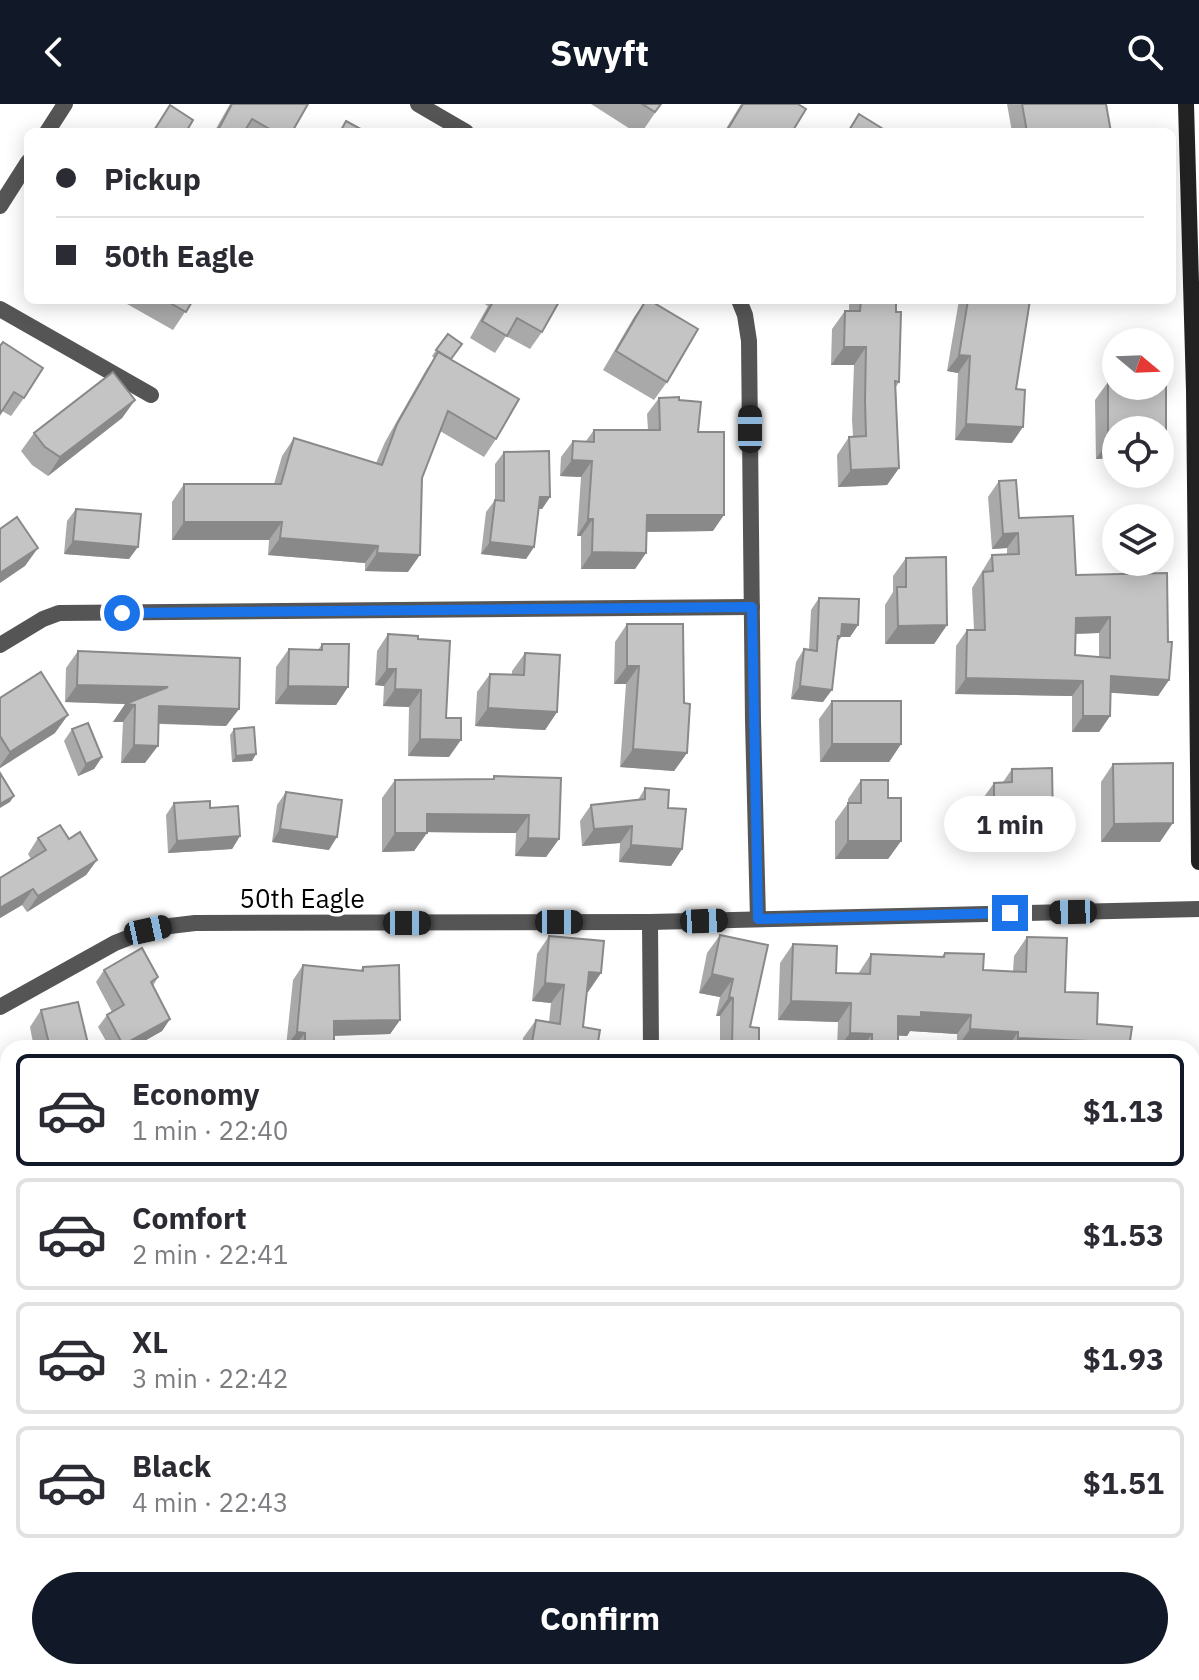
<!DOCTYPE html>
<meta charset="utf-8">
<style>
:root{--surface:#fff;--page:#f7f7f7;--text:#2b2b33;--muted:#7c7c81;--line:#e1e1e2;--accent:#111827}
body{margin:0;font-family:"IBM Plex Sans",sans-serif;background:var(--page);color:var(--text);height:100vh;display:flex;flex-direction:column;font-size:30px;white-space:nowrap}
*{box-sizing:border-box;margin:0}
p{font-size:26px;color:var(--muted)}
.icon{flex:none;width:44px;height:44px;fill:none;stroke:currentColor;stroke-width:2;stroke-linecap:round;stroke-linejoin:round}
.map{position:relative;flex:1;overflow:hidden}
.drawer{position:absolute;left:0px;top:936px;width:1200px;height:640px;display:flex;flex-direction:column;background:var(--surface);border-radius:24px 24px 0 0;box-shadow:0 4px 20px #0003}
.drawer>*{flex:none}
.hud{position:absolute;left:24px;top:24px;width:1152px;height:176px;border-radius:12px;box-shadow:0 4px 20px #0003;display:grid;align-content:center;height:176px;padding:0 32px;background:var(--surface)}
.needle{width:52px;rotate:109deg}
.buttons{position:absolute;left:1102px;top:224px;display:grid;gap:16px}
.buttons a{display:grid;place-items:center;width:72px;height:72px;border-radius:50%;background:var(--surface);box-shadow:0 4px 20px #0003;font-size:40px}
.end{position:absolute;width:36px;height:36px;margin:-18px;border:10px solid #1a73e8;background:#fff;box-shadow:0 0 0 4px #fff}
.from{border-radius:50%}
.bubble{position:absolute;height:56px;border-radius:28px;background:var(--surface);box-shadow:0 4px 20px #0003;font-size:26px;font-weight:800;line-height:56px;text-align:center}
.car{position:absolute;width:24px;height:48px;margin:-24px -12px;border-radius:10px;box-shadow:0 0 6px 2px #0007;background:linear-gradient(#222 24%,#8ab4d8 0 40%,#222 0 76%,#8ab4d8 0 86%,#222 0)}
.hud b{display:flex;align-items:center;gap:28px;height:76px;font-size:30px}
.hud b+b{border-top:2px solid var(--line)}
.hud i{width:20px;height:20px;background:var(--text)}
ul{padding:14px 0 0;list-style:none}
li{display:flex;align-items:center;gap:24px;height:112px;margin:0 16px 12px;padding:0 16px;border:4px solid var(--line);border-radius:12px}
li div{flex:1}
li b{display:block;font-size:30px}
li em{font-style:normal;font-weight:800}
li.current{border-color:var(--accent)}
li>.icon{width:72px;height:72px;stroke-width:1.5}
.button{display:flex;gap:16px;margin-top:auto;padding:16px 32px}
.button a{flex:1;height:92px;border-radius:48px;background:var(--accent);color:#fff;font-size:32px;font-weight:800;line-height:92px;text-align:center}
header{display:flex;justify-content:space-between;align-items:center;height:104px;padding:0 32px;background:var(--accent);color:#fff;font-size:36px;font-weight:800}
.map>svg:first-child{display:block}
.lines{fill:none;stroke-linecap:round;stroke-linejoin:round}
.minor{stroke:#555;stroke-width:16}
.secondary{stroke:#222;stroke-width:16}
.wall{fill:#a9a9a9;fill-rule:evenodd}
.shaded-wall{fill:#898989}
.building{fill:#c4c4c4;stroke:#898989;stroke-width:2;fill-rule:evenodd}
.route{stroke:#1a73e8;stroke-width:10}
.labels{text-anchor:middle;stroke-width:7;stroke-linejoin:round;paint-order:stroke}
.street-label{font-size:26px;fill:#000;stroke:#fff}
</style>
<header><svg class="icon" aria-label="back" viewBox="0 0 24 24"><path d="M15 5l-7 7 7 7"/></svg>Swyft<svg class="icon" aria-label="search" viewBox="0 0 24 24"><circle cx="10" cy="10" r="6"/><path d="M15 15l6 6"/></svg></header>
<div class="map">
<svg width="1199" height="1576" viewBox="0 0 1199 1576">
<rect width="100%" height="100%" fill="#fff"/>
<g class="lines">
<g class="minor">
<polyline points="418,0 466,28"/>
<polyline points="47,28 65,0"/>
<polyline points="0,102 28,58"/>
<polyline points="739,196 745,211 749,237 753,617 758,815"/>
<polyline points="0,205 151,291"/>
<polyline points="0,541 43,515 59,509 752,503"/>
<polyline points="650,818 651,944"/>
<polyline points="0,903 115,839 148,826 170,822 195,819 650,818 1199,805"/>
<polyline points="1192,1162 1199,1161"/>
<polyline points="0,1294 8,1289"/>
</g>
<polyline class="secondary" points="1186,0 1194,286 1199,758"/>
</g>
<g class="wall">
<polygon points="230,0 308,0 292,28 214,28"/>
<polygon points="591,0 661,0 642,28 635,28"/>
<polygon points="741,0 798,0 792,28 724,28"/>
<polygon points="1007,0 1106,0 1111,28 1012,28"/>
<polygon points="120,196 193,196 173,226"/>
<polygon points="478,196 560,196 542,228 530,245 506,232 495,249 470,234 488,202"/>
<polygon points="646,196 667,278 654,296 603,266 634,213"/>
<polygon points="849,196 896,196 896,208 899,278 896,283 899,364 887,381 838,383 837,351 849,333 853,333 852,315 854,261 831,261 832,225 845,207 849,207"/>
<polygon points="959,196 1030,196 1016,285 1012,339 955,336 958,269 947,267"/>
<polygon points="448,230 451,255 496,335 484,353 440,327 422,374 408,468 365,467 365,459 268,451 269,436 172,436 172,398 184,380 274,380 282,352 294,334 376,359 385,338 426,266 434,254 432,252"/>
<polygon points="0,242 24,294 11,312 2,307"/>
<polygon points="1108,278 1116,326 1116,354 1096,355 1095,296"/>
<polygon points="659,294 679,296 698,328 713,427 647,428 646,449 635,465 581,465 581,432 577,432 581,373 560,372 561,353 573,337 586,337 594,326 648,326 647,310"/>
<polygon points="135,296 122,314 48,372 32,361 21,347 34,329"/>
<polygon points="504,348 550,393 542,405 539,405 534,443 526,455 481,450 486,408 495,396 495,360"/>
<path d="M999,377L1019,414L1076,471L1169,576L1158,592L1110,588V612L1099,628H1072V592L955,590L956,542L967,526H974L972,484L992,451L1007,450V444L992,445L988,393ZM1099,529V553L1075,551L1076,530Z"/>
<polygon points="76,405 129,455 64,450 67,417"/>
<polygon points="906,454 947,521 934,540 885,540 885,501 893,488 893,472"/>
<polygon points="819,494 858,521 850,533 841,533 838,537 823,598 791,595 796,558 804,545 809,546 811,506"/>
<polygon points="627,520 684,599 687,649 674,667 620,663 626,580 614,580 615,538"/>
<polygon points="388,530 418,535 446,614 449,653 408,652 409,603 383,602 384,582 375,581 377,547"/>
<polygon points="322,540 348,583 336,601 275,600 276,563 289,545 318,546"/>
<polygon points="78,547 239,605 226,622 159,620 145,659 121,659 123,618 113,618 126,600 65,598 66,564"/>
<polygon points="525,549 557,608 545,626 475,622 477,588 490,570 512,571 512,567"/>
<polygon points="0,594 55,629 0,664"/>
<polygon points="832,597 901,640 889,658 820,658 819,615"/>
<polygon points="72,625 102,653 94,665 78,672 64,637"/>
<polygon points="234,625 256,650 252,657 232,658 230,631"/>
<polygon points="1113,660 1160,738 1101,738 1101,678"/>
<polygon points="1012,665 1040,735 1007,735 1006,721 982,722 981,697 994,679 1003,678"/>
<polygon points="494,672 559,735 546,753 515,752 516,729 427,728 414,747 382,748 382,694 395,676 493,675"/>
<polygon points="861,676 888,694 901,737 888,755 835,755 835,717 848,699 848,695"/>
<polygon points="645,684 668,704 682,745 671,762 619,758 620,739 582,742 580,717 591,701 638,696"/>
<polygon points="286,688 329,746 272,738 277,701"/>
<polygon points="174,699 210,704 240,732 232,745 168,749 166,711"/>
<polygon points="38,734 69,735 97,756 86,771 27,808 22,801 0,814 0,774 31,755 28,750"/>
<polygon points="720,831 750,923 759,941 774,944 720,944 720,912 716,912 720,893 699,889 707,849"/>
<polygon points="549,832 601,869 588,888 587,887 583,923 597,944 522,944 523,934 536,916 549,918 551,899 532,897 537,850"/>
<polygon points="1027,833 1065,888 1097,920 1129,944 957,944 957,930 910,927 907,932 898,931 898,944 837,944 838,918 778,916 780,859 793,840 836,869 858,870 871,850 941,853 945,849 983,866 1013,868 1014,852"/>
<polygon points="303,861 360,867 363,863 400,916 390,930 334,932 334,944 294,944 286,943 293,876"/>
<polygon points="104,866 158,873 153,882 170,915 162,927 132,944 110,944 98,923 107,911 112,908 96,878"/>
<polygon points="41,906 89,944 34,944 30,923"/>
<polygon points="8,976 8,1045 0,1049 0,987"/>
<polygon points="185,1568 239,1568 233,1576 186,1576"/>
<polygon points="392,1568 439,1568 436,1572 404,1576 393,1576"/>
<polygon points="656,1568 732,1568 729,1576 653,1576"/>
</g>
<g class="shaded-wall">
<polygon points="844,243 866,243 854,261 831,261"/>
<polygon points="959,251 970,252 958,269 947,267"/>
<polygon points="135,296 122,314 48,372 60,353"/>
<polygon points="966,320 1023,323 1012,339 955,336"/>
<polygon points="1160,336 1166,336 1160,345"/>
<polygon points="1108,337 1116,337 1116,354 1096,355"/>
<polygon points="572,356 592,357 581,373 560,372"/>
<polygon points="899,364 887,381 838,383 851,366"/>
<polygon points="540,393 550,393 542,405 532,405"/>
<polygon points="647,411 724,411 713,427 635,428"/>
<polygon points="588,415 593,415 581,432 577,432"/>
<polygon points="184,418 282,418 269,436 172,436"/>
<polygon points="1018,429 1007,444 992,445 1003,430"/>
<polygon points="280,434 378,442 365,459 268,451"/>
<polygon points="73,437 138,443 129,455 64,450"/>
<polygon points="490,438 534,443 526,455 481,450"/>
<polygon points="38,444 25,462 0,479 0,469"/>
<polygon points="592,448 646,449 635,465 581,465"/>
<polygon points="377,449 420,451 408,468 365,467"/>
<polygon points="1110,513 1099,529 1065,530 1076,514"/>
<polygon points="842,520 858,521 850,533 841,533 833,544"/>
<polygon points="947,521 934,540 885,540 898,522"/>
<polygon points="627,562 639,562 626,580 614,580"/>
<polygon points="387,565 396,565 384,582 375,581"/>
<polygon points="1111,572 1169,576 1158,592 1100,588"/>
<polygon points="966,574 1083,577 1072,592 955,590"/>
<polygon points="77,581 168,583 156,601 65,598"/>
<polygon points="288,582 348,583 336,601 275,600"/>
<polygon points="800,582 832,586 823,598 791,595"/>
<polygon points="395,585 421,586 409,603 383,602"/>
<polygon points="125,600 135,601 123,618 113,618"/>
<polygon points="159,602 239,605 226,622 147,619"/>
<polygon points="488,604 557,608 545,626 475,622"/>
<polygon points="68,611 55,629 0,664 0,662 10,648"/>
<polygon points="1083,612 1110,612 1099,628 1072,628"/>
<polygon points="420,635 461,636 449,653 408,652"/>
<polygon points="832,640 901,640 889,658 820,658"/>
<polygon points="134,641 158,642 145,659 121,659"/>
<polygon points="633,645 687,649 674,667 620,663"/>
<polygon points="256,650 252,657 232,658 236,652"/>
<polygon points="102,653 94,665 78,672 86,660"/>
<polygon points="14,692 10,698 0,704 0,700"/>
<polygon points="1019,703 1006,721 982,722 994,704"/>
<polygon points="427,710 529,711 516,729 414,728"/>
<polygon points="1020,717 1053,717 1040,735 1007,735"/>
<polygon points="1173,719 1160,738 1101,738 1114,720"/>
<polygon points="632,722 620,739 582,742 594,725"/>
<polygon points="280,725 337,733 329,746 272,738"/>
<polygon points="395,729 427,729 414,747 382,748"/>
<polygon points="240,732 232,745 168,749 177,737"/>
<polygon points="528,734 559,735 546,753 515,752"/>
<polygon points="848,737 901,737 888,755 835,755"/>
<polygon points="631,741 682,745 671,762 619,758"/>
<polygon points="97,756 86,771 27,808 38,792"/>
<polygon points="33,785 22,801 0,814 0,804"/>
<polygon points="589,868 601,869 588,888 576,886"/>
<polygon points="712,870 733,875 720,893 699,889"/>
<polygon points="545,879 564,881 551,899 532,897"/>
<polygon points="729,893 733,894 720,912 716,912"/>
<polygon points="791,897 851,899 838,918 778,916"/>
<polygon points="921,908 971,911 957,930 910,927 907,932 885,931 898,912"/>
<polygon points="170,915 162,927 132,944 121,944 123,941"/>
<polygon points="400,916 390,930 323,932 334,917"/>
<polygon points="970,925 1018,928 1007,944 957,944"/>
<polygon points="297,928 305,929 294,943 286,943"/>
<polygon points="850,929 872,930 862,944 839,944"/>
<polygon points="1018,934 1087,937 1082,944 1011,944"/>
<polygon points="8,1034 8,1045 0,1049 0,1037"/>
<polygon points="196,1568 239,1568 233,1576 190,1576"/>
<polygon points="399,1568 439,1568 436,1572 394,1576"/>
</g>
<g class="building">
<polygon points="232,0 308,0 292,28 275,28 252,15 244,28 217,28"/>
<polygon points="642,0 661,0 655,8"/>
<polygon points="743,0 798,0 806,5 792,28 726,28"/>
<polygon points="1022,0 1106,0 1111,28 1027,28"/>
<polygon points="170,1 193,16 186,28 153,28"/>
<polygon points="859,10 888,28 848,28"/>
<polygon points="346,17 366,28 340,28"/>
<polygon points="165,196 193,196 186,208"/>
<polygon points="494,196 560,196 542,228 517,214 507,232 482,217"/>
<polygon points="646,196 649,196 698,225 667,278 616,247"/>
<polygon points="861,196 896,196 896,208 901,208 899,278 895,277 899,364 851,366 849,333 866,332 865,297 866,243 844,243 845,207 860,207"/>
<polygon points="968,196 1030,196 1016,285 1025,286 1023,323 966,320 970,252 959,251"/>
<polygon points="448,230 462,240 451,255 436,246"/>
<polygon points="3,238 43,264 24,294 14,288 0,310 0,242"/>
<polygon points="438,248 519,295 496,335 448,307 422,374 420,451 377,449 378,442 280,434 282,418 184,418 184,380 281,380 294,334 382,361 397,320"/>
<polygon points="113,268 135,296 60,353 45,343 34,329"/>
<polygon points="1108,278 1116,278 1116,282 1160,282 1160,278 1166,278 1166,336 1160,336 1160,326 1116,326 1116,337 1108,337"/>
<polygon points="679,293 679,296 701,298 698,328 724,328 724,411 647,411 646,449 592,448 593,415 588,415 592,357 572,356 573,337 594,338 594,326 660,326 659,294"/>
<polygon points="549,347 550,393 540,393 534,443 490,438 495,396 504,397 504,348"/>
<path d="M1016,376L1019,414L1073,412L1076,471L1167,469L1168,538H1172L1169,576L1111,572L1110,612H1083V577L966,574L967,526H985L983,468L993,467L992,451L1019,450L1018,429L1003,430L999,377ZM1110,513V554L1075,551L1076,514Z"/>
<polygon points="76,405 141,410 138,443 73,437"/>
<polygon points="17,413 38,444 0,469 0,425"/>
<polygon points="946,453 947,521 898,522 897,483 906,483 906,454"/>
<polygon points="819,494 859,495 858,521 842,520 841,532 838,532 832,586 800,582 804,545 817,547"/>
<polygon points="627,520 683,520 684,599 690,600 687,649 633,645 639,562 627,562"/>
<polygon points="388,530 418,532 418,535 450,537 446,614 461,614 461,636 420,635 421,586 395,585 396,565 387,565"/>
<polygon points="322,540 349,540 348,583 288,582 289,545 322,546"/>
<polygon points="78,547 240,554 239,605 159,602 158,642 134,641 135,601 125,600 168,583 77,581"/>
<polygon points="525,549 560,551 557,608 488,604 490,570 524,571"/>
<polygon points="41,568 68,611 10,648 0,632 0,594"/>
<rect x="832" y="597" width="69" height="43"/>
<polygon points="88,619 102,653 86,660 72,625"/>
<polygon points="254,623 256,650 236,652 234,625"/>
<polygon points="1173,659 1173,719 1114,720 1113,660"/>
<polygon points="1052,664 1053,717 1020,717 1019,703 994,704 994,679 1012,678 1012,665"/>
<polygon points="0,669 14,692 0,700"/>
<polygon points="494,672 561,674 559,735 528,734 529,711 427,710 427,729 395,729 395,676 494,675"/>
<polygon points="861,676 888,676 888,694 901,694 901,737 848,737 848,699 861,699"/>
<polygon points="645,684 669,686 668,704 686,705 682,745 631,741 632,722 594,725 591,701 645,695"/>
<polygon points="286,688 342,696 337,733 280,725"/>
<polygon points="210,697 210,704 238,702 240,732 177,737 174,699"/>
<polygon points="60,721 69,735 80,728 97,756 38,792 33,785 0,804 0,774 46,746 38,734"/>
<polygon points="720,831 768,841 750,923 759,924 759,941 774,941 774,944 720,944 732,944 733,894 729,893 733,875 712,870"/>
<polygon points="549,832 604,837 601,869 589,868 583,923 600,926 597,944 531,944 536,916 560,920 564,881 545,879"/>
<polygon points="1027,833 1067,834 1065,888 1098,889 1097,920 1132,923 1129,944 1086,944 1087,937 1018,934 1018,928 970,925 971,911 921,908 921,913 898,912 898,944 872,944 872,930 850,929 851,899 791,897 793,840 837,842 836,869 870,870 871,850 944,853 945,849 984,850 983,866 1026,868"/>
<polygon points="142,844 158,873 151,878 170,915 123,941 107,911 124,901 104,866"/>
<polygon points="303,861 363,867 363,863 399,861 400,916 334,917 334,944 305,944 305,929 297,928"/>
<polygon points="78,898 89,944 50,944 41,906"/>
<polygon points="8,995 8,1034 0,1037 0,999"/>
<polygon points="0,1170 8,1179 8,1182 0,1189"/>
<polygon points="8,1553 8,1568 103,1568 105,1576 0,1576 0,1555"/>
<polygon points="661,1568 732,1568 729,1576 658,1576"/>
</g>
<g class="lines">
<polyline class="route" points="122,509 752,503 758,815 1010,809"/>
</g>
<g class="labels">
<g class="street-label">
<text x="302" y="804">50th Eagle</text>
</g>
</g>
</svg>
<div class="buttons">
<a><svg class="needle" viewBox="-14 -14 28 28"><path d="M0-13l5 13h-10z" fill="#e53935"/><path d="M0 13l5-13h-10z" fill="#7c7c81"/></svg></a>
<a><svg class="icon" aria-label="locate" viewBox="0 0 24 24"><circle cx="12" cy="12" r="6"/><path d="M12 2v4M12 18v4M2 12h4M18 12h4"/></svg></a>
<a><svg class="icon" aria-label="layers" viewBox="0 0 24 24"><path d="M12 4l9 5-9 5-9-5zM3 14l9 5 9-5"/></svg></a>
</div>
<i class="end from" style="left:122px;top:509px"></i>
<i class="end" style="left:1010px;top:809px"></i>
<div class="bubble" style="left:944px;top:692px;width:132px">1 min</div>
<i class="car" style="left:750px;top:325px;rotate:0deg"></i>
<i class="car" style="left:1073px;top:808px;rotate:269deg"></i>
<i class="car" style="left:704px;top:817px;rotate:88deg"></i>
<i class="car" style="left:559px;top:818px;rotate:90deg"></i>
<i class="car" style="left:407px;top:819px;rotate:90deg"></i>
<i class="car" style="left:148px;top:826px;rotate:78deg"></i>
<div class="hud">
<b><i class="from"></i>Pickup</b>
<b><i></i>50th Eagle</b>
</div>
<section class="drawer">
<ul>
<li class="current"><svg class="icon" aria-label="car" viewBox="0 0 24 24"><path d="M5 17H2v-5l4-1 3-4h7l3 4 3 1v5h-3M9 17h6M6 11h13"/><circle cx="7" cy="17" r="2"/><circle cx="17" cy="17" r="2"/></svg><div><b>Economy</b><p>1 min · 22:40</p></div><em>$1.13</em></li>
<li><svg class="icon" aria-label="car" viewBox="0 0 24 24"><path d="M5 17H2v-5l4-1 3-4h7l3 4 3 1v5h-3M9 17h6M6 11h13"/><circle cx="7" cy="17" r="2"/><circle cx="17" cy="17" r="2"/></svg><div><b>Comfort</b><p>2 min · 22:41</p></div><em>$1.53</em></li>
<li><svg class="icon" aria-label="car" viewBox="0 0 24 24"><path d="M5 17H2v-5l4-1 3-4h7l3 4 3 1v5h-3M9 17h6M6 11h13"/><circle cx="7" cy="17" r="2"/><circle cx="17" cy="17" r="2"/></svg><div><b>XL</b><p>3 min · 22:42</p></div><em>$1.93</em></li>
<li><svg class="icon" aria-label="car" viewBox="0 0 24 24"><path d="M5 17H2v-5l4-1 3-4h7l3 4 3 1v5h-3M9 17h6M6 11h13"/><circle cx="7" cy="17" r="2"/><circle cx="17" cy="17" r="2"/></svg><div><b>Black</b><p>4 min · 22:43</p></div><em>$1.51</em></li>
</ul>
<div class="button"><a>Confirm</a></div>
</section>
</div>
